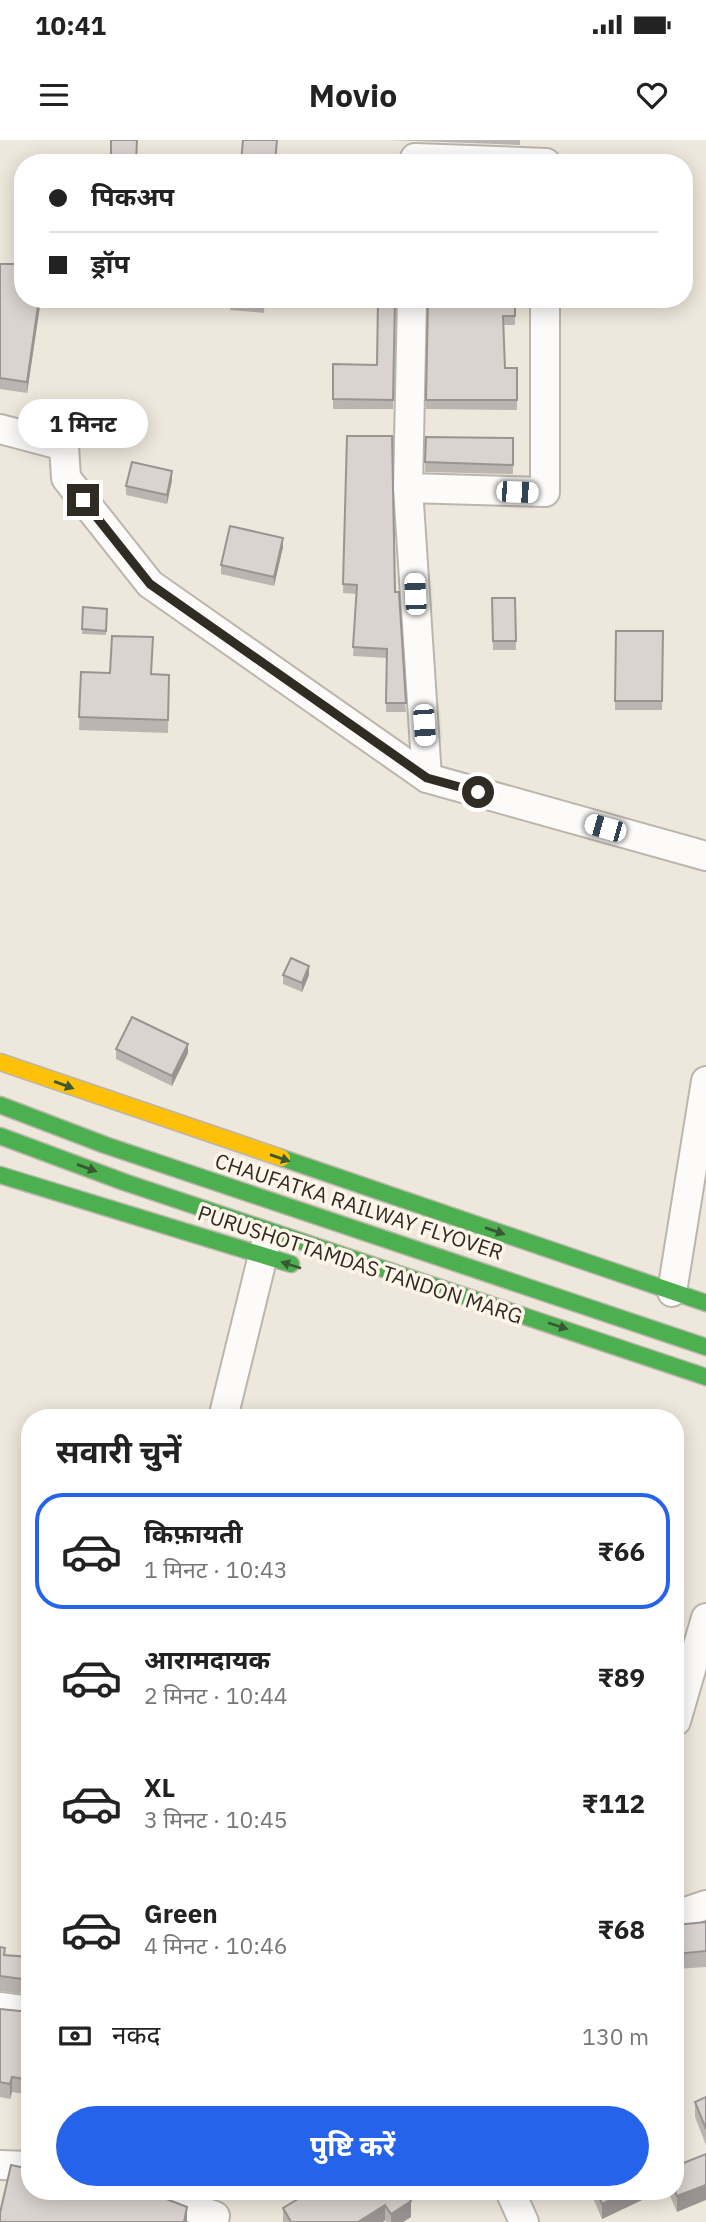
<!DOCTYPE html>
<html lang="hi">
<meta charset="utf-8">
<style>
:root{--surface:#fff;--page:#f2f2f2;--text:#222;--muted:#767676;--line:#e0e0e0;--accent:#2563eb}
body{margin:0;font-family:"IBM Plex Sans","Noto Sans Devanagari",sans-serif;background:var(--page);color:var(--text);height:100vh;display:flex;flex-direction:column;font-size:26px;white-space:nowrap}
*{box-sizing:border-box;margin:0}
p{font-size:23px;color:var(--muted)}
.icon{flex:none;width:38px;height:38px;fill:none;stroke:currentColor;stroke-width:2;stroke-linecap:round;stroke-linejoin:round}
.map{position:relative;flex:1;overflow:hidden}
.sheet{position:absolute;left:21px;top:1269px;width:663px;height:791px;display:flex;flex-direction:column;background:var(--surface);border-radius:28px;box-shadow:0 4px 18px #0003}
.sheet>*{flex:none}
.guide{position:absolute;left:14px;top:14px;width:679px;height:154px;border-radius:28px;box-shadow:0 4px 18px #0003;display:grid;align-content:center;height:154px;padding:0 35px;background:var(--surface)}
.end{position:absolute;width:32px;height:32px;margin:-16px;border:9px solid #302b23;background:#fff;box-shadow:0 0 0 4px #fff}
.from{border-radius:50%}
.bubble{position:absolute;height:49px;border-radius:24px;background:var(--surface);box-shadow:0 4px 18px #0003;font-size:23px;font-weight:700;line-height:49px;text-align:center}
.car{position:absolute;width:21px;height:42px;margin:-21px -10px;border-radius:9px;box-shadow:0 0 5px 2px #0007;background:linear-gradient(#fff 24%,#345 0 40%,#fff 0 76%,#345 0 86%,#fff 0)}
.guide b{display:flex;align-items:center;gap:24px;height:66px;font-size:26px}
.guide b+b{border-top:2px solid var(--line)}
.guide i{width:18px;height:18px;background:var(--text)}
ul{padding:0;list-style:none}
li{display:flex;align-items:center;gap:21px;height:116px;margin:0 14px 10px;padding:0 21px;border:4px solid transparent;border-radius:28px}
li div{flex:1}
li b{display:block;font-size:26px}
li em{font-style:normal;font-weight:700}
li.active{border-color:var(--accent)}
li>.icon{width:63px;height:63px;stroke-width:1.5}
h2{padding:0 35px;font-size:32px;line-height:84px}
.pay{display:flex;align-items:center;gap:18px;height:77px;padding:0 35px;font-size:26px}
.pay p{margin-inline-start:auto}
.button{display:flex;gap:14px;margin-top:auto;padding:14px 35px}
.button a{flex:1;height:80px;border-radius:42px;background:var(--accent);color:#fff;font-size:28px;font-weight:700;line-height:80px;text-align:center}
.status{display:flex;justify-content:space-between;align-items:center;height:49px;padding:0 35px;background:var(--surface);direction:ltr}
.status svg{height:19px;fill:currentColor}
header{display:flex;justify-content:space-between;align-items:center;height:91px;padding:0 35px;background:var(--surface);font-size:32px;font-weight:700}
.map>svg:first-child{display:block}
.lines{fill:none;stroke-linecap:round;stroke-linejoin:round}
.street-casing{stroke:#bbb5ac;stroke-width:32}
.fast-casing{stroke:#bbb5ac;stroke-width:19}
.slow-casing{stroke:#bbb5ac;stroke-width:19}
.street{stroke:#fcfbfa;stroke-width:28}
.fast{stroke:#4caf50;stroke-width:16}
.slow{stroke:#ffc107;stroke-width:16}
.wall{fill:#bbb5b2}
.shaded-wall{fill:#999491}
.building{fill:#dad3cf;stroke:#999491;stroke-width:2}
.oneway{fill:#3a5933}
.route{stroke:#302b23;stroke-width:9}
.labels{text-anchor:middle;stroke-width:7;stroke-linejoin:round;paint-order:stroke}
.street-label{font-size:21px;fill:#302b23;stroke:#fff6ea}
</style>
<div class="status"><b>10:41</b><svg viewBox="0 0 49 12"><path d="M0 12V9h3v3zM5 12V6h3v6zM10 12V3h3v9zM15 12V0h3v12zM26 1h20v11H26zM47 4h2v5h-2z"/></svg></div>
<header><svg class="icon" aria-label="menu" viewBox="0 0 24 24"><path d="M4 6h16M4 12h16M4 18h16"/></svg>Movio<svg class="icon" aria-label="heart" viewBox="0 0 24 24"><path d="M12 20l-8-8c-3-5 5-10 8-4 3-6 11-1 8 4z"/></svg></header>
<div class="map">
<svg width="706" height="2082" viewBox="0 0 706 2082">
<rect width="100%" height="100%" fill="#eee7db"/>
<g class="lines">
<g class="street-casing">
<g id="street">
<polyline points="415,23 415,18 546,23"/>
<polyline points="412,159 408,348 427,638"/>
<polyline points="0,289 64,306 66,338 150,444 427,638 706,716"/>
<polyline points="408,348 545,352 545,159"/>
<polyline points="672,1152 706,941"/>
<polyline points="223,1278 267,1099"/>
<polyline points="676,1581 706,1478"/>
<polyline points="676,1775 706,1765"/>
<polyline points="0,1867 30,1871"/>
<polyline points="0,2025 30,2026"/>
<polyline points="145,2051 215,2076"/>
<polyline points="510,2051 524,2082"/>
</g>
</g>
<g class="fast-casing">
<g id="fast">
<polyline points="0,965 105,1005 706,1207"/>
<polyline points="0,996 124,1042 706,1237"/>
<polyline points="282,1018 706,1163"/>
<polyline points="0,1035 291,1124"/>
</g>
</g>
<g class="slow-casing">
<polyline id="slow" points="0,922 282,1018"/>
</g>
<use href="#street" class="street"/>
<use href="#fast" class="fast"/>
<use href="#slow" class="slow"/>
</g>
<g class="wall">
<polygon points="390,0 520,0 520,5"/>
<polygon points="0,124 23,159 41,159 27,253 0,249"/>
<polygon points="231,159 265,159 264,173 230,170"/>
<polygon points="395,159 393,269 333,269 333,224 377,225"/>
<polygon points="428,159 515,159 515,185 503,185 505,228 517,228 517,270 426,269"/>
<polygon points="347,296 395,452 406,572 386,572 387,518 353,516 357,454 343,453"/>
<polygon points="426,297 513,298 513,334 425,332"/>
<polygon points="172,340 167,364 126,355 126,346"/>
<polygon points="283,407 274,446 221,434 221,425"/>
<polygon points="492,458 515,458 516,510 493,510"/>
<polygon points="83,467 107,469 106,495 82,494"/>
<polygon points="616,491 663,491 662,570 615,570"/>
<polygon points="81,532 169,535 168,593 79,590"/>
<polygon points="283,835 309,835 302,852 283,844"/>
<polygon points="116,909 188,913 172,946 116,919"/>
<polygon points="706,1782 706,1827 676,1829 676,1785"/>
<polygon points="0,1807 5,1815 30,1817 30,1855 0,1851"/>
<polygon points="0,1869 30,1872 30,1955 12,1952 10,1959 0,1957"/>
<polygon points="706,1957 706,2005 695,1977 695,1962"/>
<polygon points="706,2014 677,2072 668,2051 676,2051"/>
<polygon points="289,2051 405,2051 411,2077 403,2082 386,2082 385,2080 383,2082 283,2082 283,2068 295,2060"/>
<polygon points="590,2051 661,2051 602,2079"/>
</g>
<g class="shaded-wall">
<polygon points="39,159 41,159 27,253 27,242"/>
<polygon points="172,331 172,340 167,364 167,355"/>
<polygon points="283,398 283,407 274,446 274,437"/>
<polygon points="309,826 309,835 302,852 302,843"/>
<polygon points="188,904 188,913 172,946 172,936"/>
<polygon points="12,1937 12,1952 10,1959 10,1944"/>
<polygon points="706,2045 706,2060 677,2072 677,2056"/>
<polygon points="629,2051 661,2051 602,2079 602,2064"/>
<polygon points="411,2061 411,2077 403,2082 391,2082 391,2074"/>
<polygon points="385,2065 385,2080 383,2082 358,2082"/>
<polygon points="187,2067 187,2082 184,2082"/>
</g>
<g class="building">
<polygon points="111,0 137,0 136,23 111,23"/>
<polygon points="243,0 277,0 275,23 241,23"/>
<polygon points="0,124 23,124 23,159 39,159 27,242 0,238"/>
<polygon points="231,159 265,159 264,163 230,161"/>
<polygon points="378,159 395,159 393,260 333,259 333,224 377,225"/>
<polygon points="428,159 515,159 515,176 503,176 505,228 517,228 517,260 426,260"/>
<polygon points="347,296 392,296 395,452 399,452 406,563 386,563 387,509 353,507 357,445 343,444"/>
<polygon points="426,297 513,298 513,325 425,322"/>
<polygon points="132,322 172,331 167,355 126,346"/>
<polygon points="230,386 283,398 274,437 221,425"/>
<polygon points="492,458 515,458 516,501 493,501"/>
<polygon points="83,467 107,469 106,491 82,489"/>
<polygon points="616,491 663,491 662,561 615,561"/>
<polygon points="112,496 153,497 151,534 169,535 168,580 79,577 81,532 110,533"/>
<polygon points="291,818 309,826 302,843 283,835"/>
<polygon points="132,877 188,904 172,936 116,909"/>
<polygon points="706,1782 706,1811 676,1814 676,1785"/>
<polygon points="0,1807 5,1808 4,1815 30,1817 30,1840 0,1836"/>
<polygon points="0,1869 30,1872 30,1940 12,1937 10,1944 0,1942"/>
<polygon points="706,1957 706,1989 695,1962"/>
<polygon points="706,2014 706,2045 677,2056 675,2051 676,2051 676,2026"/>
<polygon points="11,2025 30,2029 30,2051 133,2051 156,2055 187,2067 184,2082 0,2082 0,2073"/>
<polygon points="300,2051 405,2051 411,2061 391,2074 385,2065 358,2082 291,2082 283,2068 303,2056"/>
<polygon points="597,2051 629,2051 602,2064"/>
</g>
<defs><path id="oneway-solid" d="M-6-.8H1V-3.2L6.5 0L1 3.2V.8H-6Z" transform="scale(1.75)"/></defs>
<g class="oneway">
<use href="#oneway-solid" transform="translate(64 945) rotate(20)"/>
<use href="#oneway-solid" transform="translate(280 1018) rotate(19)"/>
<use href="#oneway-solid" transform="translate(87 1028) rotate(20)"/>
<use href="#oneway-solid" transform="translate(495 1091) rotate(19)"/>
<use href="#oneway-solid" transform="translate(291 1125) rotate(-162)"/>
<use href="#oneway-solid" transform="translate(558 1186) rotate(18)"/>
</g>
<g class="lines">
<polyline class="route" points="83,360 150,444 427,638 478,652"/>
</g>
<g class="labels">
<g class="street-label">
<text transform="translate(359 1067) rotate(18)" y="7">CHAUFATKA RAILWAY FLYOVER</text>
<text transform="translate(360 1125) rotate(18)" y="7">PURUSHOTTAMDAS TANDON MARG</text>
</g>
</g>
</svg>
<i class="end from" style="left:478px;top:652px"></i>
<i class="end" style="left:83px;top:360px"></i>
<div class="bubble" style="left:18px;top:259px;width:130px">1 मिनट</div>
<i class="car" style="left:517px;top:352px;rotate:92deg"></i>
<i class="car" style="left:415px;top:454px;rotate:357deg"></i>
<i class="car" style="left:424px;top:585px;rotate:176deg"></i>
<i class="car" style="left:605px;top:688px;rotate:286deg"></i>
<div class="guide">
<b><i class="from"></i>पिकअप</b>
<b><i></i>ड्रॉप</b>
</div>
<section class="sheet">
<h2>सवारी चुनें</h2>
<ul>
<li class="active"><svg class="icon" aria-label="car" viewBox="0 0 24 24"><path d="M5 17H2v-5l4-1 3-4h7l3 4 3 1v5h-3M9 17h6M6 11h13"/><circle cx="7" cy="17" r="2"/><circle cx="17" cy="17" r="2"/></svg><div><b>किफ़ायती</b><p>1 मिनट · 10:43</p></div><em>₹66</em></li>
<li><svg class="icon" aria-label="car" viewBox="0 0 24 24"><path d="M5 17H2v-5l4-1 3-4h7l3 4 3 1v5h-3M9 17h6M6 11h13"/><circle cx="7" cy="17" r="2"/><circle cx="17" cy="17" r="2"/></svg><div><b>आरामदायक</b><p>2 मिनट · 10:44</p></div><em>₹89</em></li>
<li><svg class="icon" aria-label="car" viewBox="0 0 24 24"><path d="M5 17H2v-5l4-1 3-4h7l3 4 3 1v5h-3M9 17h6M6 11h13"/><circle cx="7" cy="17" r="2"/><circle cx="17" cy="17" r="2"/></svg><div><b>XL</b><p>3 मिनट · 10:45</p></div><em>₹112</em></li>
<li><svg class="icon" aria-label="car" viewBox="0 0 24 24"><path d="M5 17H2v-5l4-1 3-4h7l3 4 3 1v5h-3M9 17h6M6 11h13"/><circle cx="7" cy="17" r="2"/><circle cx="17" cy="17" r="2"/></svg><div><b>Green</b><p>4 मिनट · 10:46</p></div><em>₹68</em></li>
</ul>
<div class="pay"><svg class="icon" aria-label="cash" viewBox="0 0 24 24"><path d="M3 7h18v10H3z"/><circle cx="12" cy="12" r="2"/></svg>नकद<p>130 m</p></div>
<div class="button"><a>पुष्टि करें</a></div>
</section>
</div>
